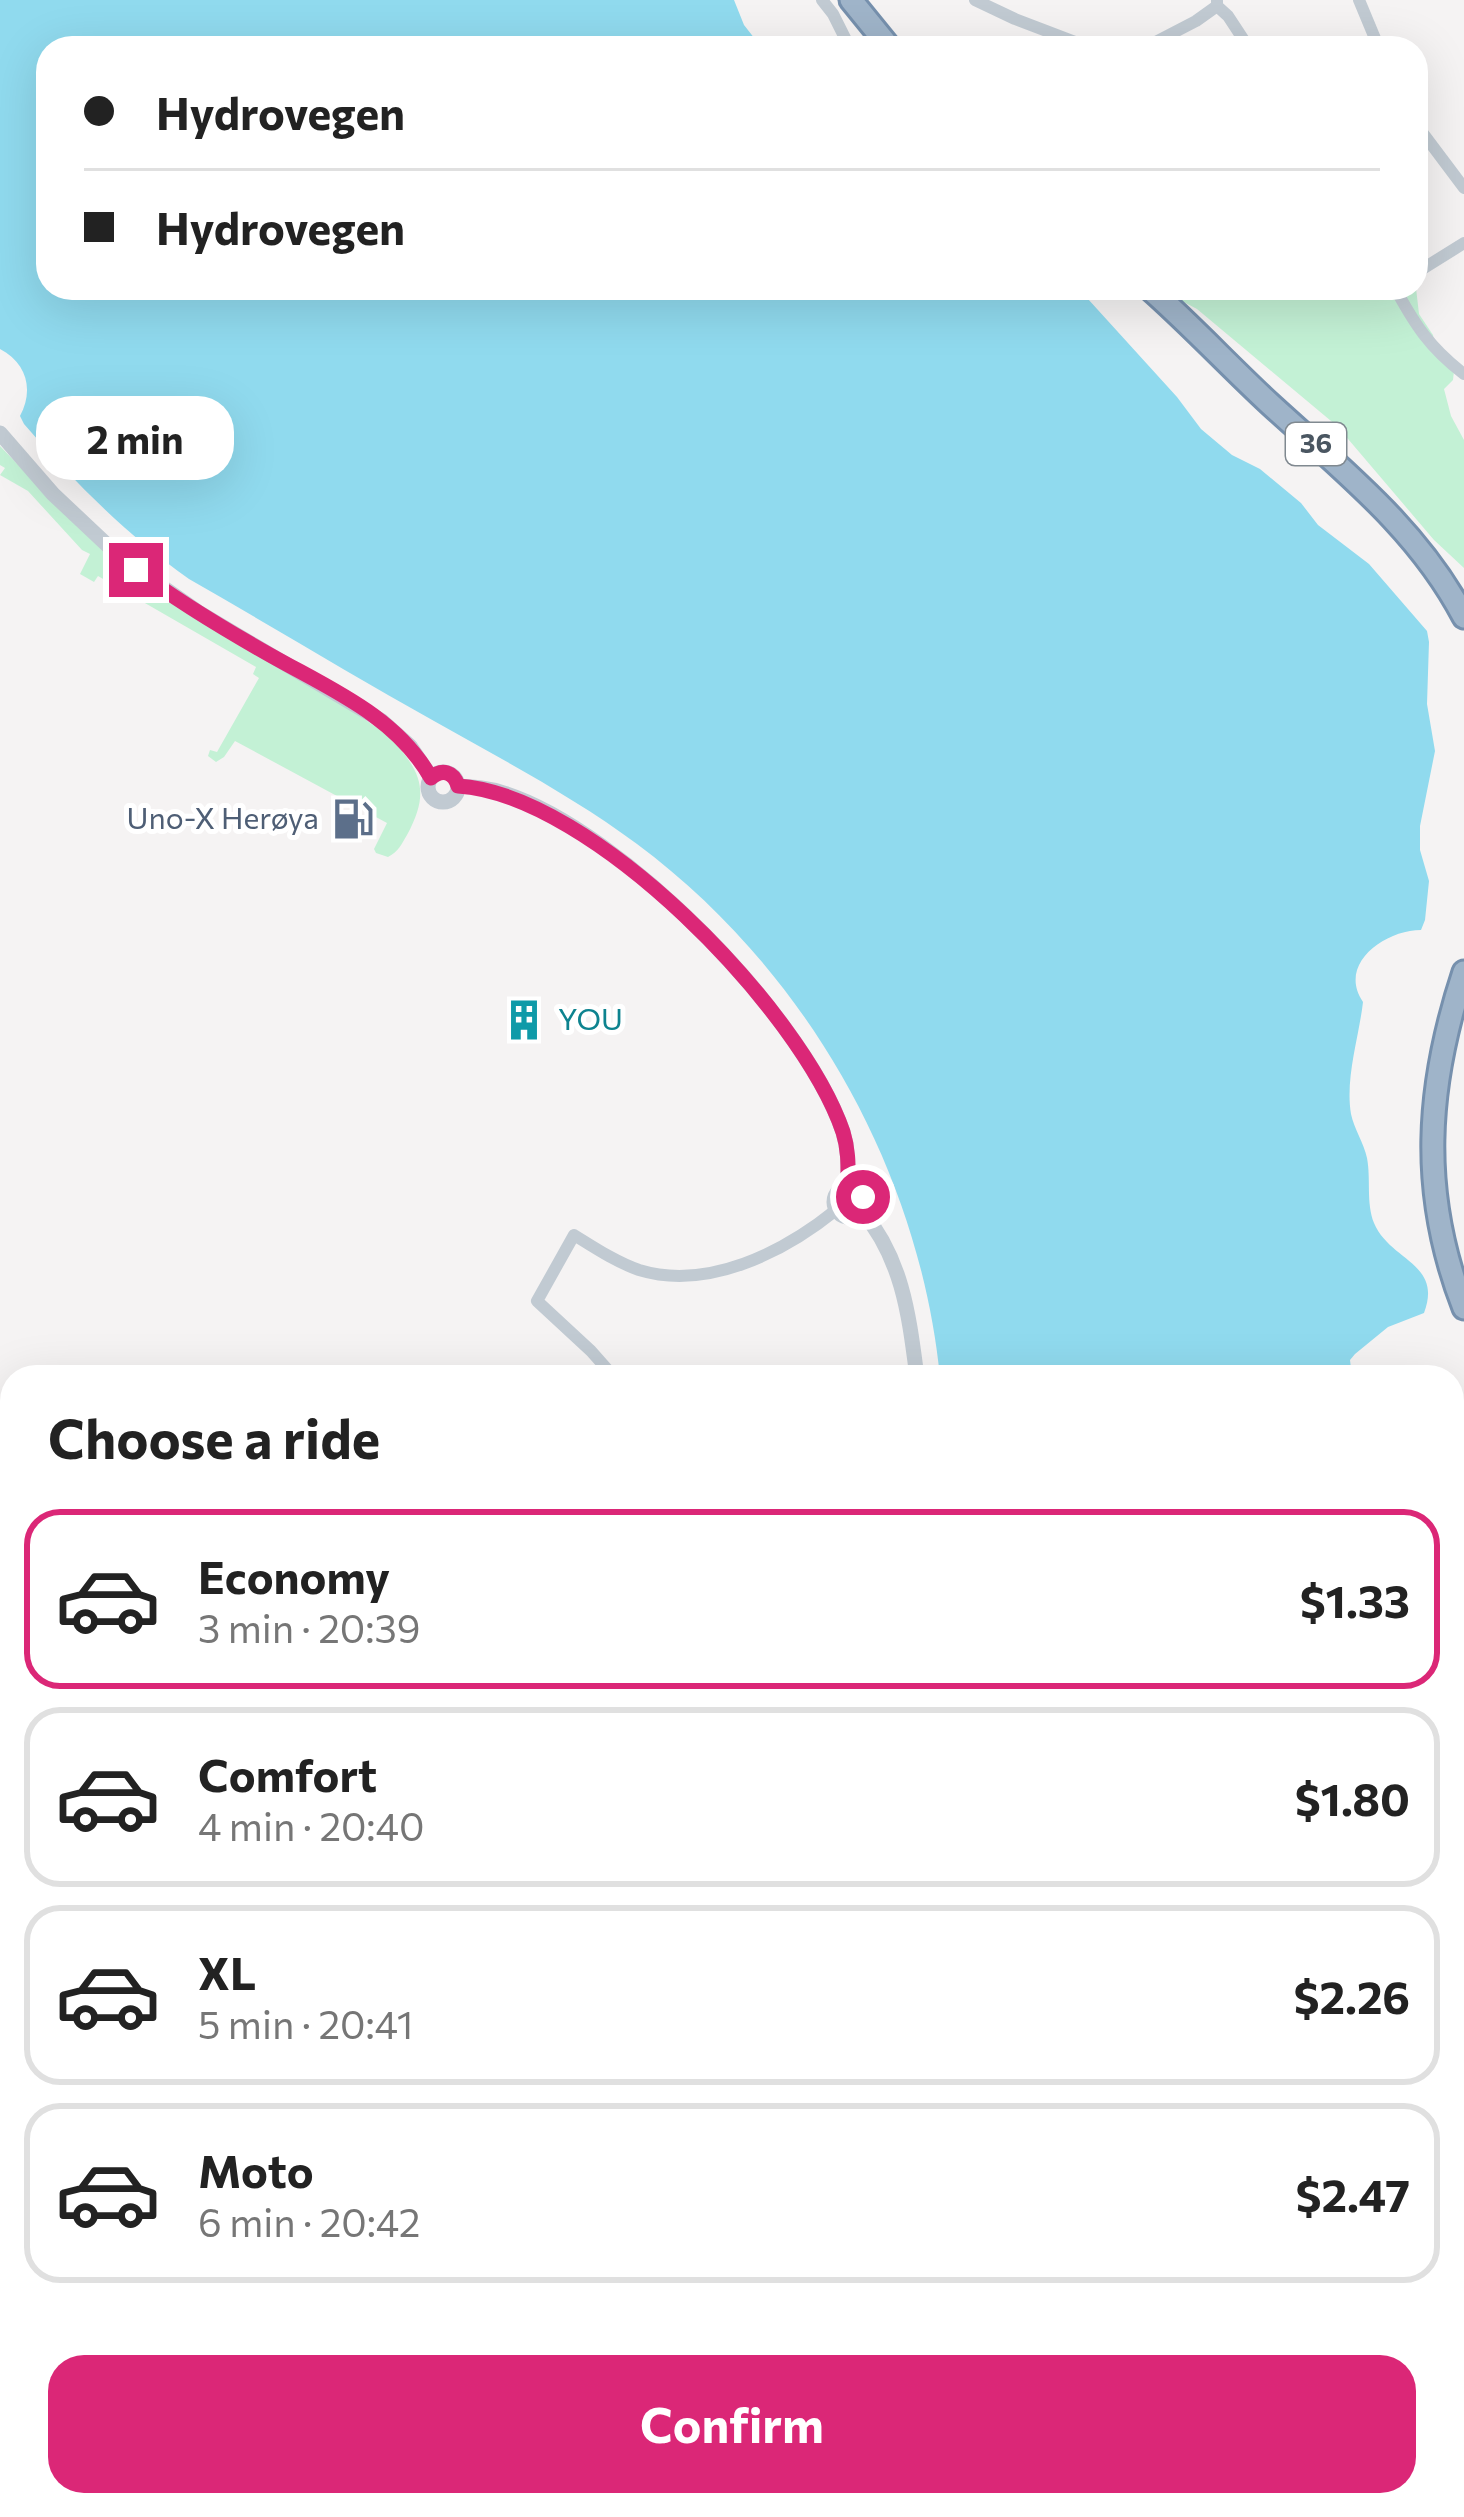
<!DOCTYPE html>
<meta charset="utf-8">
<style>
:root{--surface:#fff;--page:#f6f6f6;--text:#222;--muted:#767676;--line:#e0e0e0;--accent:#db2777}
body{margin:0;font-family:Commissioner,sans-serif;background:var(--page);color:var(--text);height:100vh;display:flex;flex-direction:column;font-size:45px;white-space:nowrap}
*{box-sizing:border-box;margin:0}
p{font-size:39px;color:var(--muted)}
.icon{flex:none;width:66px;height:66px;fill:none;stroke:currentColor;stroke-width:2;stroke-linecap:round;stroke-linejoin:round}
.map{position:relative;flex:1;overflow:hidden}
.side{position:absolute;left:0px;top:1365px;width:1464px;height:1152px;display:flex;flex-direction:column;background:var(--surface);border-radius:36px 36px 0 0;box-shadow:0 12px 48px #0002}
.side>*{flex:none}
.guide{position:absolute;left:36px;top:36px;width:1392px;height:264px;border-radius:36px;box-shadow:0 12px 48px #0002;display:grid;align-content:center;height:264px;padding:0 48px;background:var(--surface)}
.end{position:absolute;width:54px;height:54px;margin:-27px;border:15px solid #db2777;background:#fff;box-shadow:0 0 0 6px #fff}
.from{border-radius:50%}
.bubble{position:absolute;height:84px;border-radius:36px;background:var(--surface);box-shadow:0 12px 48px #0002;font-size:39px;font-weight:700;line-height:84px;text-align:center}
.guide b{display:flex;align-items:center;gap:42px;height:114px;font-size:45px}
.guide b+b{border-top:3px solid var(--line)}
.guide i{width:30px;height:30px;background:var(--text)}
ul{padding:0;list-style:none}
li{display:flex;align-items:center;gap:36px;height:180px;margin:0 24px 18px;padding:0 24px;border:6px solid var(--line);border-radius:36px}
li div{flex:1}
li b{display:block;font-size:45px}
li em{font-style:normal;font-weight:700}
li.current{border-color:var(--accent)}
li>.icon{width:108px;height:108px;stroke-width:1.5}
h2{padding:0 48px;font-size:54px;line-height:144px}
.button{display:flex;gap:24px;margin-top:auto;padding:24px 48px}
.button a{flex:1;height:138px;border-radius:36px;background:var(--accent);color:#fff;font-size:48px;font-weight:700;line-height:138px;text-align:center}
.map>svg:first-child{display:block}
.green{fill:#c3f1d5}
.water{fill:#90daee}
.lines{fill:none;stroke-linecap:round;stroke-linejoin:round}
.trunk-casing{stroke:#7690ad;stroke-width:27}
.minor{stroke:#c1cad2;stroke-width:12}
.tertiary{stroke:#c1cad2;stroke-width:15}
.trunk{stroke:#9fb4c9;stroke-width:21}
.route{stroke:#db2777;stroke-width:15}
.labels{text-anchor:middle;stroke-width:10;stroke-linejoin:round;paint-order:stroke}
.shield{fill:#fff;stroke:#808990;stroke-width:3}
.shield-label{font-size:27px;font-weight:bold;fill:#4a5661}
.service-label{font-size:30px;fill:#4e5e75;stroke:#fff;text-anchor:end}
.culture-label{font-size:30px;fill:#0d838f;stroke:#fff;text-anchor:start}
</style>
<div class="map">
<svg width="1464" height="2517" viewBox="0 0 1464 2517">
<rect width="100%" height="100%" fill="#f5f3f3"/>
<g class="green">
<polygon points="1157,288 1416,288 1419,314 1433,335 1435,347 1454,371 1453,380 1444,389 1451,416 1464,440 1464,568 1434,540 1337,426 1197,309"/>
<path d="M0,446L71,520L389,736C421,771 431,791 407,835C401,845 399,851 388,857L376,853L374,849L387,823L235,741L224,757L216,762L208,756L210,750L217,752L259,678L253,674L256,667L98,576L94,582L80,574L90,554L82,550L28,491L0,475L5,468L0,465Z"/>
<polygon points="1452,2108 1464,2115 1464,2423 1452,2425"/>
</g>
<g class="water">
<path d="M0,0H734L744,25L762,48H48V288H1078L1177,397L1201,429L1232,455L1260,469L1301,503L1318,525L1369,564L1427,631L1429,642L1427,704L1435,751L1420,826V850L1429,881L1425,920L1421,930C1385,930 1337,964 1363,1002C1359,1037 1345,1078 1351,1114C1354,1129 1364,1143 1367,1158C1371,1179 1366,1203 1374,1223C1390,1261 1443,1263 1424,1313L1388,1327L1355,1354L1350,1360L1352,1377H940C919,1168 805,969 637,844C574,797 503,760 434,721C352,675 271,626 189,579C126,534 74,482 24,424L20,416C34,390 27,363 0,349Z"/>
<polygon points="0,1695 12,1701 12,2505 678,2505 686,2517 0,2517"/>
</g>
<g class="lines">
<g class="trunk-casing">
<g id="trunk">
<polyline points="851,0 890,48"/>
<path d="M1149,288C1191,325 1229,366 1270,404C1342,470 1418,529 1464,617"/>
<path d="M1464,972C1426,1087 1419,1193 1464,1308"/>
</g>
</g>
<g class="minor">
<polyline points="822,0 833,14 850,48"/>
<polyline points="975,0 1015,19 1091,48"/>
<polyline points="1359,0 1379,48"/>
<polyline points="1217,1 1217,6 1228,16 1249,48"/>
<polyline points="1144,48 1196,21 1217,6"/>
<polyline points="1416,124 1464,188"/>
<polyline points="1416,273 1464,243"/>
<path d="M1395,288C1415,325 1430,348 1464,374"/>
<path d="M614,1377L591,1351L537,1301L574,1235C595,1248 616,1262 639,1270C708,1291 784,1252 836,1210"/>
<polyline points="1452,1718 1464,1733"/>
<polyline points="1452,1864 1464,1852"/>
<polyline points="1452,2013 1464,2000"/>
<polyline points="1452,2112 1464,2113"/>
<polyline points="1452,2135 1464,2158"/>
<polyline points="1452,2471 1464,2470"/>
<polyline points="866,2505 871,2517"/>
<polyline points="966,2505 969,2517"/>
<polyline points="1095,2505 1100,2517"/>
<polyline points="1241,2505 1247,2517"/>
<polyline points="1023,2517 1056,2505"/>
<polyline points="1351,2517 1371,2505"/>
</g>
<g class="tertiary">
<polyline points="0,433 53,494 121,558 198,612 382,721 410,746 431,777"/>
<circle cx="443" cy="787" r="15"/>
<path d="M458,786C474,787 489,788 504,793C621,830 804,1016 843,1132C849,1151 848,1168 848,1187"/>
<circle cx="849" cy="1202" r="15"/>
<path d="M862,1211C903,1260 909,1316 917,1377"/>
<polyline points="1452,1701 1464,1691"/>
</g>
<use href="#trunk" class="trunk"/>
</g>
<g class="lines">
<path class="route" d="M136,570C179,602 224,629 270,655C330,689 396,716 431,778C442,768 454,772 458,786C592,794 801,1009 843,1132C849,1151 848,1168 848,1187L857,1190L863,1197"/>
</g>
<defs>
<g id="fuel-bare" transform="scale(3.24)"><path d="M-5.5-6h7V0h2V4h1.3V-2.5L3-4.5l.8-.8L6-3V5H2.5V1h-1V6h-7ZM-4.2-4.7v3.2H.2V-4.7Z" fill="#5c6f8a" stroke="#fff" stroke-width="2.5" paint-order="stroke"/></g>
<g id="building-bare" transform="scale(3.24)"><path d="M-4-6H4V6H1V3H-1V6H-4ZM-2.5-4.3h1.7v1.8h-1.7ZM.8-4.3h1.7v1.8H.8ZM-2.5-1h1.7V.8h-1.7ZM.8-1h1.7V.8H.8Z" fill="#0f9aa8" stroke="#fff" stroke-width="2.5" paint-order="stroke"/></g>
</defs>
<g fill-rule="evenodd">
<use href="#fuel-bare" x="353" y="819"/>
<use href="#building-bare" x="524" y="1020"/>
</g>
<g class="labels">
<rect class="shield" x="1286" y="423" width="60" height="42" rx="9"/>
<g class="shield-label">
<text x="1316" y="453">36</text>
</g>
<g class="service-label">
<text x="319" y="829">Uno-X Herøya</text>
</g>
<g class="culture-label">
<text x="558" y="1030">YOU</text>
</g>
</g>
</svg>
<i class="end from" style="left:863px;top:1197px"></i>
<i class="end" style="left:136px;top:570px"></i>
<div class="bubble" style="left:36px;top:396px;width:198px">2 min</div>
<div class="guide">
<b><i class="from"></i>Hydrovegen</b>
<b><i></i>Hydrovegen</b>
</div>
<section class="side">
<h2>Choose a ride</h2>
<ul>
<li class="current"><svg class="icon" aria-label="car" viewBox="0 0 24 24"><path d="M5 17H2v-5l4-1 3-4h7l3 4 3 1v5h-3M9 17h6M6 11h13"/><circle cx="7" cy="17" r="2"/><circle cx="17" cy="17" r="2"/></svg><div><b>Economy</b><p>3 min · 20:39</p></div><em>$1.33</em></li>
<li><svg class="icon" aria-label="car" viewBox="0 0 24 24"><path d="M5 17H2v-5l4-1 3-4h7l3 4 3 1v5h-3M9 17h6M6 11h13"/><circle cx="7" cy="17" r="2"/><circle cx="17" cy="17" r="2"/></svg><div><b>Comfort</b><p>4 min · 20:40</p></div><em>$1.80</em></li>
<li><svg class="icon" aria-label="car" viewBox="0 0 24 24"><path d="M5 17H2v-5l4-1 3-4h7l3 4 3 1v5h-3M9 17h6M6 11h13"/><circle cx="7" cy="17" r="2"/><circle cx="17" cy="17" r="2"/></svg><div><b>XL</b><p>5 min · 20:41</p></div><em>$2.26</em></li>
<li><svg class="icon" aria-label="car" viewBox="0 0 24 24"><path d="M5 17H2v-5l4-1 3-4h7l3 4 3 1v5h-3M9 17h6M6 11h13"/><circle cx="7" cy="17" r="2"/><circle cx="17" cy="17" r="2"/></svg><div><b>Moto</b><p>6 min · 20:42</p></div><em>$2.47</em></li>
</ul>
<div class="button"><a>Confirm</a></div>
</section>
</div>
